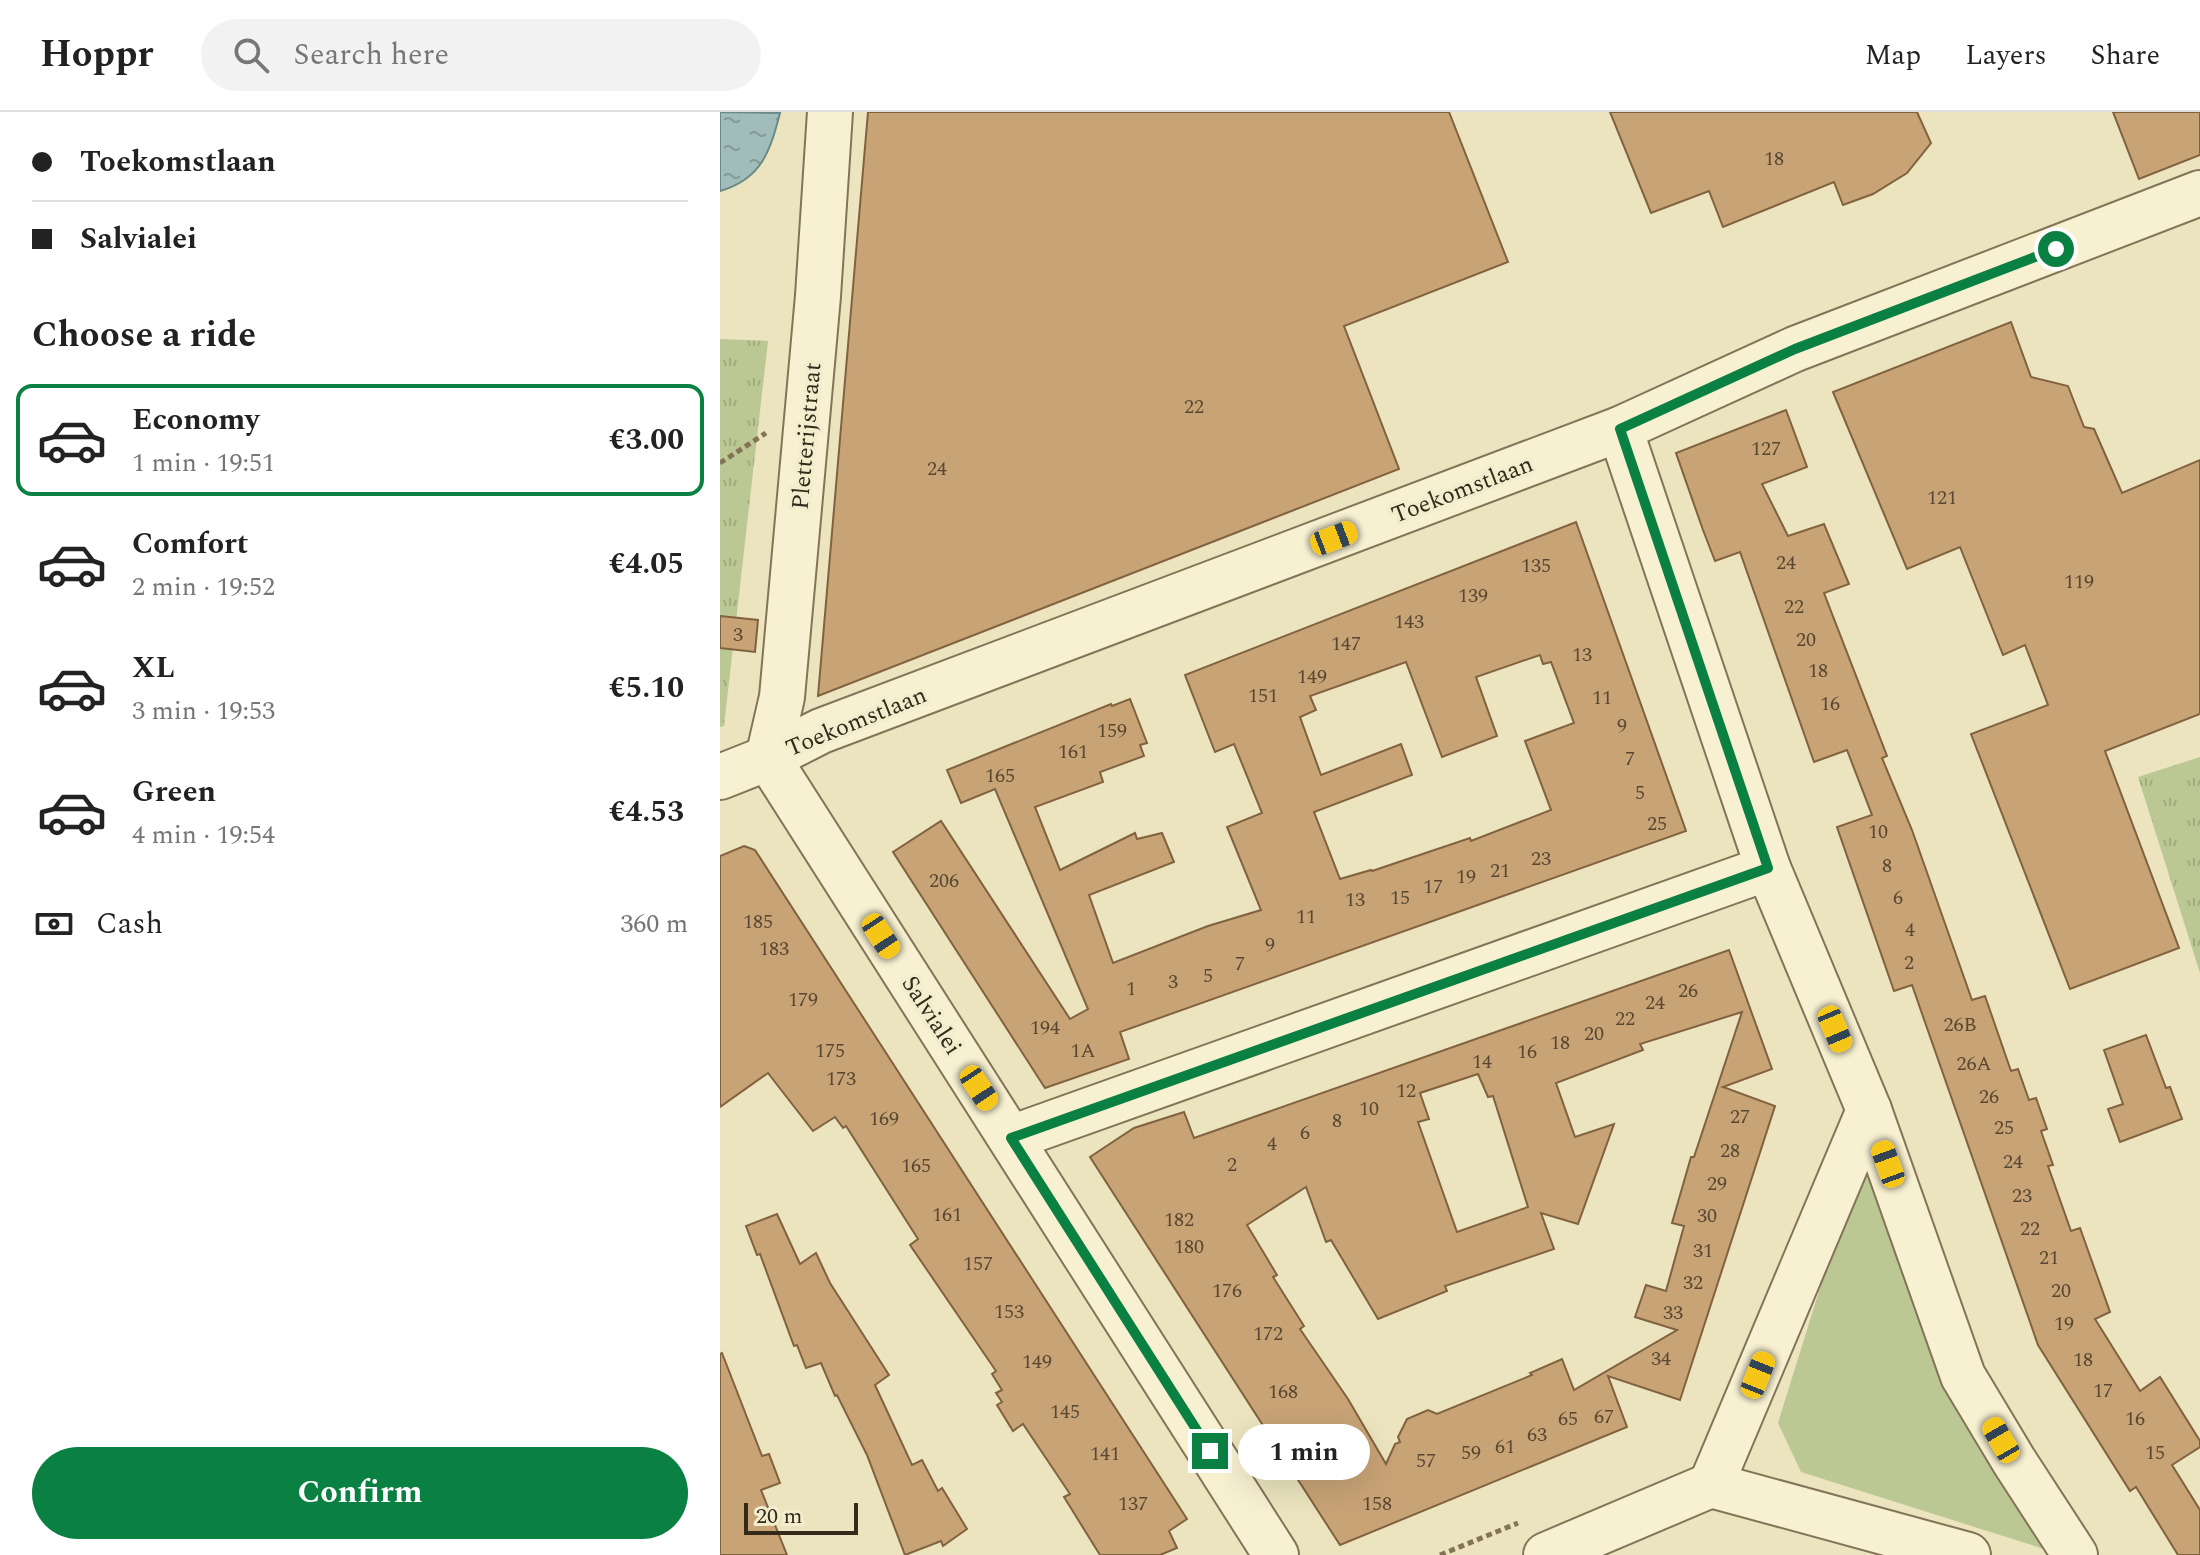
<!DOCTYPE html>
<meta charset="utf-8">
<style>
:root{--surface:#fff;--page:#f2f2f2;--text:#222;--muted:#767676;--line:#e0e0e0;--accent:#0b8043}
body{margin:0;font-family:Spectral,serif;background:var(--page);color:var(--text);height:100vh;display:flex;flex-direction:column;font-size:30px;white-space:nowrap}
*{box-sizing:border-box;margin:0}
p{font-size:26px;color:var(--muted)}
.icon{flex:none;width:44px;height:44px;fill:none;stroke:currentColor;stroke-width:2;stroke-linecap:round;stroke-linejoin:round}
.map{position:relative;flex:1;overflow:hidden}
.drawer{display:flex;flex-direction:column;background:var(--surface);width:720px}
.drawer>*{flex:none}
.top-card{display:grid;align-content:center;height:176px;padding:0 32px;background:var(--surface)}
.scale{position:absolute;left:24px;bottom:20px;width:114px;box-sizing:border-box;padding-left:8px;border:4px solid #332a1c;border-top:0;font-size:22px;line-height:28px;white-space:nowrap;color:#332a1c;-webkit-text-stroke:6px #f3edcd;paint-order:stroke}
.end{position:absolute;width:36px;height:36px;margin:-18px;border:10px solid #0b8043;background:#fff;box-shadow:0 0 0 4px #fff}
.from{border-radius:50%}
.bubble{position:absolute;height:56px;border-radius:28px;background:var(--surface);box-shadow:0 8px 32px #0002;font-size:26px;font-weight:700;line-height:56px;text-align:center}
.car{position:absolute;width:24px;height:48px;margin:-24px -12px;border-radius:10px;box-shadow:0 0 6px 2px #0007;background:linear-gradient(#f5c518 24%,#345 0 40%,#f5c518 0 76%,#345 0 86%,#f5c518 0)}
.top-card b{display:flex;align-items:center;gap:28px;height:76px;font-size:30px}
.top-card b+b{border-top:2px solid var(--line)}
.top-card i{width:20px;height:20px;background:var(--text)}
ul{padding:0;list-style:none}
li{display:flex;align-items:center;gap:24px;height:112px;margin:0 16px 12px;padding:0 16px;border:4px solid transparent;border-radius:16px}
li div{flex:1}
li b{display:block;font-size:30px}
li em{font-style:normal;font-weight:700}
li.on{border-color:var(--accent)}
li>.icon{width:72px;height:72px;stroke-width:1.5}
h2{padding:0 32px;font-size:36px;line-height:96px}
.pay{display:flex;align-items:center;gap:20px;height:88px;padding:0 32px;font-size:30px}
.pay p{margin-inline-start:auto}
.button{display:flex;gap:16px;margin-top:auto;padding:16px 32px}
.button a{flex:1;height:92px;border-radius:48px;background:var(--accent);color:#fff;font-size:32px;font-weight:700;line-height:92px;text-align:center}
header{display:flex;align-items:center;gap:48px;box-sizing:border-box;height:112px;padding:0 40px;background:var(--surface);border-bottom:2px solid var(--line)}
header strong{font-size:38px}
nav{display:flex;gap:44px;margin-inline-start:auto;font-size:28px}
.search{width:560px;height:72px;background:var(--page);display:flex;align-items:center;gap:20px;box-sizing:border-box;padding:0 28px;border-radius:44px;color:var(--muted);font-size:30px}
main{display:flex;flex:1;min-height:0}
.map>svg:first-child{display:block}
.grass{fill:#bbc893}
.park{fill:url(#park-tufts)}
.water{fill:url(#water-ripples);stroke:#6a8a86;stroke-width:2}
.building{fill:#c8a376;stroke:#81623f;stroke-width:2;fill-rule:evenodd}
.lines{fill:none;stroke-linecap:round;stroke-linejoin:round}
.minor-casing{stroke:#837458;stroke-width:48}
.path{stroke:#837458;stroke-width:5;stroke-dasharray:6 4;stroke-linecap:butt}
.minor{stroke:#f7f0d1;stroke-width:44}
.route{stroke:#0b8043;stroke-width:10}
.labels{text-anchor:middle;stroke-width:7;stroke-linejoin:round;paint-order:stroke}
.number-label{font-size:20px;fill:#584832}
.street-label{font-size:24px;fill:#332a1c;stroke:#f3edcd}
</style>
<header>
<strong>Hoppr</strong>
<div class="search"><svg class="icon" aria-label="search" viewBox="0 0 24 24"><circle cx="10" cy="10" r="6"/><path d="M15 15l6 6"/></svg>Search here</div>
<nav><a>Map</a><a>Layers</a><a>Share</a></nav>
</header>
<main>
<section class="drawer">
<div class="top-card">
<b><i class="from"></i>Toekomstlaan</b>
<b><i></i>Salvialei</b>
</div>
<h2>Choose a ride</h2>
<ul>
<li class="on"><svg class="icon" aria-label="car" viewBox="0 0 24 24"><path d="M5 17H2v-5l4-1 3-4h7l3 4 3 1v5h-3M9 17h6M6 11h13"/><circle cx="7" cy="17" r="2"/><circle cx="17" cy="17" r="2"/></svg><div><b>Economy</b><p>1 min · 19:51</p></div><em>€3.00</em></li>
<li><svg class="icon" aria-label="car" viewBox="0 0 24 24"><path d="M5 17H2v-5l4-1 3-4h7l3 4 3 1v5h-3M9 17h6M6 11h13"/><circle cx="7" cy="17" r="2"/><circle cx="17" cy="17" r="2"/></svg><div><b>Comfort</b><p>2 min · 19:52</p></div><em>€4.05</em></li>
<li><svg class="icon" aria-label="car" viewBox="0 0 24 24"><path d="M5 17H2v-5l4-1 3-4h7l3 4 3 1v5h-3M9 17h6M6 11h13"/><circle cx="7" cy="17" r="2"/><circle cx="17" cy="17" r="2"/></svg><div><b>XL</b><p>3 min · 19:53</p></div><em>€5.10</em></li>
<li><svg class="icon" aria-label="car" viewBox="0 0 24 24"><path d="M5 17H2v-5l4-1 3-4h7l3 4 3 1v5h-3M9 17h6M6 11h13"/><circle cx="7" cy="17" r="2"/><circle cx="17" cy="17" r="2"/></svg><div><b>Green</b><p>4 min · 19:54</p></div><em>€4.53</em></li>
</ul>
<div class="pay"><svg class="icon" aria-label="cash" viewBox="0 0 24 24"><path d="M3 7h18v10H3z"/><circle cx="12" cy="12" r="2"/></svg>Cash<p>360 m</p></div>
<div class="button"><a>Confirm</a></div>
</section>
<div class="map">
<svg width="1480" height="1443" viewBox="0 0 1480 1443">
<defs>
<pattern id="park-tufts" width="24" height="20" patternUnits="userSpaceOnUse" patternTransform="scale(2)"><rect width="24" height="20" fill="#bbc893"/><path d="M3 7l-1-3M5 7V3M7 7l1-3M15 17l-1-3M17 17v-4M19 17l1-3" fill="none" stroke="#a1ac7e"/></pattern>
<pattern id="water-ripples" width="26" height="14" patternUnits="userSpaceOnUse" patternTransform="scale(2)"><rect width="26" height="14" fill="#a1bdb9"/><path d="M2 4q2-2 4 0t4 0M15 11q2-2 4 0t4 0" fill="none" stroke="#849a96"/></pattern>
</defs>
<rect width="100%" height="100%" fill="#ebe4be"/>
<polygon class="grass" points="1164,1056 1343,1443 1081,1360 1058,1311 1132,1073"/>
<g class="park">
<polygon points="0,227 48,229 4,614 0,615"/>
<polygon points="1480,645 1480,861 1418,665"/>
</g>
<path class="water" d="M0,0L60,1C50,39 42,67 0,79Z"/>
<g class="building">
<polygon points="148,0 729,0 788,150 624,214 679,357 98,584"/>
<polygon points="890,0 1197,0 1211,31 1187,61 1153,82 1123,93 1114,70 1003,115 989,79 931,101"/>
<polygon points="1393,0 1480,0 1480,43 1419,67"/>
<polygon points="1291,210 1311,265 1348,274 1364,315 1374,317 1402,381 1480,348 1480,602 1385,639 1459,836 1350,877 1251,622 1328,593 1305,533 1283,543 1240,435 1187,457 1113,280"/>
<polygon points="1066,298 1087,355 1042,372 1068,424 1104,412 1129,472 1104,481 1167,644 1162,646 1192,718 1252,888 1265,884 1291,959 1298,957 1309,988 1316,986 1327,1017 1321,1019 1333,1053 1328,1054 1351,1119 1360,1116 1390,1200 1375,1207 1420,1279 1440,1265 1480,1329 1480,1335 1452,1353 1480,1398 1480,1443 1458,1443 1416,1375 1410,1379 1318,1233 1192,873 1174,879 1117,715 1152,703 1127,638 1094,650 1020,440 995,449 983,418 956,341"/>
<path d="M856,410L966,719L400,920L409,947L325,976L173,740L221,709L350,907L368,897L275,677L241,691L227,658L391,592L392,594L410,587L427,631L420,633L424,644L380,660L383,670L315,695L340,758L415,721L417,727L442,721L454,750L369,783L393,851L488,814L541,798L507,715L542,701L514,632L495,640L465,563ZM820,543L823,552L831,550L854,611L805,629L831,698L751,729L750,726L652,759L651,758L620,767L594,700L692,663L681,632L601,663L580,605L596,598L590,584L686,550L722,645L777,624L756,565Z"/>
<polygon points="0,504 38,508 35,540 0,536"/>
<polygon points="24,734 35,738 467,1407 449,1419 457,1436 440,1443 380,1443 344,1385 350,1382 303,1312 293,1319 277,1293 282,1290 276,1281 282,1278 272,1262 276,1259 190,1133 198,1127 126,1014 123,1016 115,1005 93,1019 48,961 0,995 0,744"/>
<path d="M1009,838L1052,957L1003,975L1055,994L960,1288L888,1264L907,1315L620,1433L370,1045L414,1016L464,1000L474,1026ZM1022,900L974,1045H971L952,1111L964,1114L946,1179L926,1173L915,1205L957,1218L854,1278L842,1247L810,1261L812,1263L717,1302L708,1298L687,1307L678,1325L680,1330L675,1332L666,1352L628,1287L580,1217L584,1214L553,1165L557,1163L527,1113L586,1075L606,1130L611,1128L658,1207L727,1179L725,1174L834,1137L821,1101L858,1112L894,1012L855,1025L836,971L923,938L920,932ZM758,962L768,985L773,984L808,1095L737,1120L698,1010L709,1007L700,981Z"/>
<polygon points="1426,923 1446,976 1450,975 1462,1007 1400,1030 1388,997 1403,992 1384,938"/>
<polygon points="57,1102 80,1152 96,1141 110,1171 169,1263 155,1273 192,1353 202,1348 218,1379 222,1376 247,1417 223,1434 221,1429 185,1443 147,1343 117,1283 115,1284 101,1251 86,1256 77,1233 74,1234 40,1142 37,1143 26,1114"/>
<polygon points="2,1241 42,1344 49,1342 60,1371 41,1378 67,1443 0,1443 0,1242"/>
</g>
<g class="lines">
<g class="minor-casing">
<g id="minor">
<polyline points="900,317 1048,756 1149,998 1243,1264 1294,1349 1355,1443"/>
<polyline points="48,646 556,1443"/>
<polyline points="48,646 62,585 98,184 110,0"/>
<polyline points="0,665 48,646 101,619 900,317 1075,237 1480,81"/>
<polyline points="291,1026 1048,756"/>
<polyline points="991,1373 1149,998"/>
<polyline points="991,1373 1248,1443"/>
<polyline points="826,1443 991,1373"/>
</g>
</g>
<g class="path">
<polyline points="0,351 46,321"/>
<polyline points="720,1443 798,1411"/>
</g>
<use href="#minor" class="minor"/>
</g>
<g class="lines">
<polyline class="route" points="490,1339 291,1026 1048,756 900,317 1075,237 1336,137"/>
</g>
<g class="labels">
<g class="number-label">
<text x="1054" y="53">18</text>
<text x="474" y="301">22</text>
<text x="1046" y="343">127</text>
<text x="217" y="363">24</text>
<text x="1222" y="392">121</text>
<text x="1066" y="457">24</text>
<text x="816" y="460">135</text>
<text x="1359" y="476">119</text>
<text x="753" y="490">139</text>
<text x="1074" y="501">22</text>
<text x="689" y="516">143</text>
<text x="18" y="529">3</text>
<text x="1086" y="534">20</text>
<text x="626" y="538">147</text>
<text x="862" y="549">13</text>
<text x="1098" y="565">18</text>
<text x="592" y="571">149</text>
<text x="543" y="590">151</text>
<text x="882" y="592">11</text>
<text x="1110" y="598">16</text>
<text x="902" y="620">9</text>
<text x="392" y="625">159</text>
<text x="353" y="646">161</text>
<text x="910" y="653">7</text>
<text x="280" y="670">165</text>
<text x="920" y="687">5</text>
<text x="937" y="718">25</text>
<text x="1158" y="726">10</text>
<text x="821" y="753">23</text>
<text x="1167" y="760">8</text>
<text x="780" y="765">21</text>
<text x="746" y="771">19</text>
<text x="224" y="775">206</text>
<text x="713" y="781">17</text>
<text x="680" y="792">15</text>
<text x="1178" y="792">6</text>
<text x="635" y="794">13</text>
<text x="586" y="811">11</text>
<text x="38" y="816">185</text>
<text x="1190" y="824">4</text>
<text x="550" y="839">9</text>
<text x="54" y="843">183</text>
<text x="1189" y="857">2</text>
<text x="520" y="858">7</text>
<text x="488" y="870">5</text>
<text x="453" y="876">3</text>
<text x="411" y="883">1</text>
<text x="968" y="885">26</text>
<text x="83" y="894">179</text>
<text x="935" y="897">24</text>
<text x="905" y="913">22</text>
<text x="1240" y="919">26B</text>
<text x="325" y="922">194</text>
<text x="874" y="928">20</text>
<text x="840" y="937">18</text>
<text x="110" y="945">175</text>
<text x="363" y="945">1A</text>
<text x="807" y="946">16</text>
<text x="762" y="956">14</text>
<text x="1254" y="958">26A</text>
<text x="121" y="973">173</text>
<text x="686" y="985">12</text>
<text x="1269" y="991">26</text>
<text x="649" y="1003">10</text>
<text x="1020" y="1011">27</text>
<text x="164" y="1013">169</text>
<text x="617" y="1015">8</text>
<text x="1284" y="1022">25</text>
<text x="585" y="1027">6</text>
<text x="552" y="1038">4</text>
<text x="1010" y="1045">28</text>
<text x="1293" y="1056">24</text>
<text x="512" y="1059">2</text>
<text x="196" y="1060">165</text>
<text x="997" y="1078">29</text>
<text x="1302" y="1090">23</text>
<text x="227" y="1109">161</text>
<text x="987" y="1110">30</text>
<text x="459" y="1114">182</text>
<text x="1310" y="1123">22</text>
<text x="469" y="1141">180</text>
<text x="983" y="1145">31</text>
<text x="1329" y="1152">21</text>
<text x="258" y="1158">157</text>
<text x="973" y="1177">32</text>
<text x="507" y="1185">176</text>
<text x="1341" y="1185">20</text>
<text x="289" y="1206">153</text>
<text x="953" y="1207">33</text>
<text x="1344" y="1218">19</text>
<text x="548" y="1228">172</text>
<text x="941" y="1253">34</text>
<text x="1363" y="1254">18</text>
<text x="317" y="1256">149</text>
<text x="1383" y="1285">17</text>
<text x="563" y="1286">168</text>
<text x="345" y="1306">145</text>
<text x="884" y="1311">67</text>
<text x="848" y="1313">65</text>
<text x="1415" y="1313">16</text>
<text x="817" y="1329">63</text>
<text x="785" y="1341">61</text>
<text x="751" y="1347">59</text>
<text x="1435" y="1347">15</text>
<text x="385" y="1348">141</text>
<text x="706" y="1355">57</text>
<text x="413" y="1398">137</text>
<text x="657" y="1398">158</text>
</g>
<g class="street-label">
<text transform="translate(86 324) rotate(-85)" y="8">Pletterijstraat</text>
<text transform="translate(742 377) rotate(-21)" y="8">Toekomstlaan</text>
<text transform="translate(136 609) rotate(-22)" y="8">Toekomstlaan</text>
<text transform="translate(212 903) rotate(57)" y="8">Salvialei</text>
</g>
</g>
</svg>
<div class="scale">20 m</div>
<i class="end from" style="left:1336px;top:137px"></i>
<i class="end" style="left:490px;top:1339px"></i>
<div class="bubble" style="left:518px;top:1312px;width:132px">1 min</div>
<i class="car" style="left:614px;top:426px;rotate:69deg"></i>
<i class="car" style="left:161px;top:824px;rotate:147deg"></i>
<i class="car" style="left:1115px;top:917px;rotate:157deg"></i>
<i class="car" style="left:259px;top:976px;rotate:147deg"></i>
<i class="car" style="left:1168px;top:1052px;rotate:340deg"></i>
<i class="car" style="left:1038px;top:1263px;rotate:22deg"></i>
<i class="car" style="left:1281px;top:1328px;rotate:330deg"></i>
</div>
</main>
